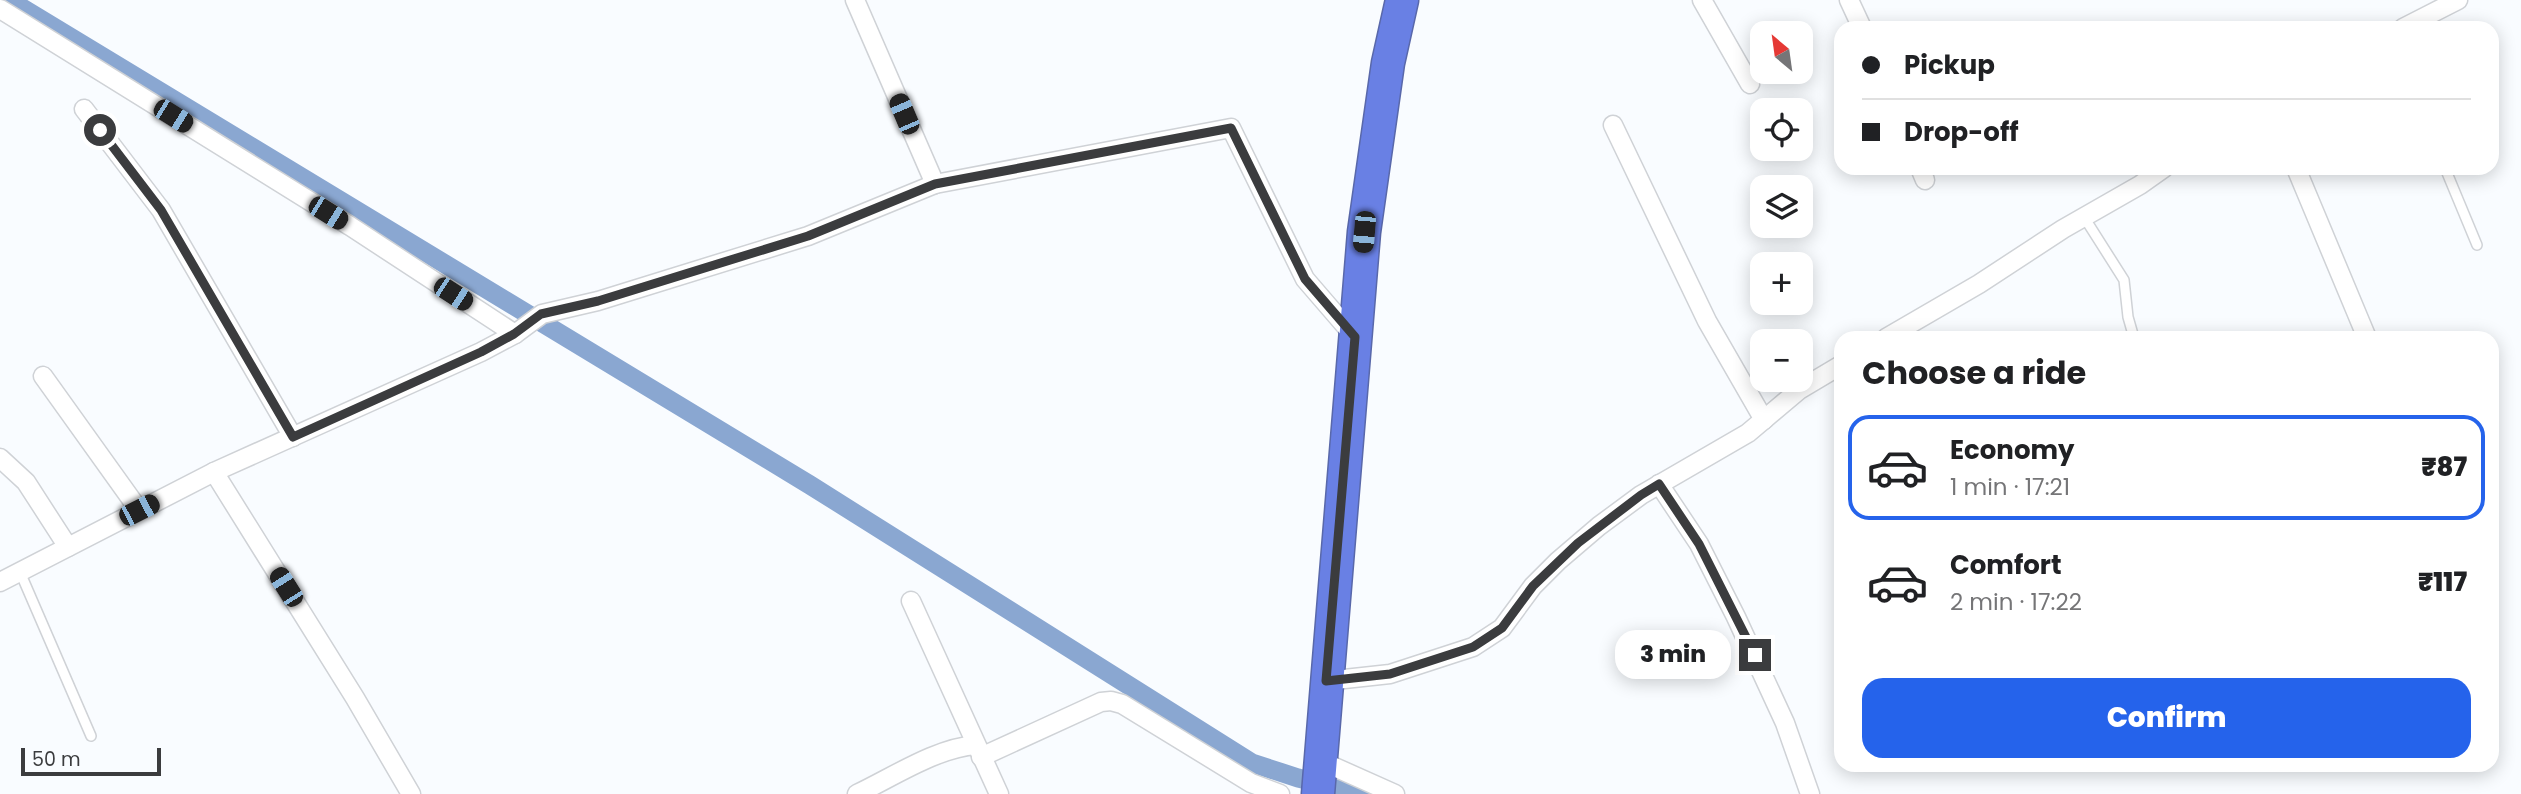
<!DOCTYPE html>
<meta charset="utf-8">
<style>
:root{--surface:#fff;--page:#f2f2f2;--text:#202124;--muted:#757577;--line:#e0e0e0;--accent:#2563eb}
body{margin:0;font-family:Poppins,sans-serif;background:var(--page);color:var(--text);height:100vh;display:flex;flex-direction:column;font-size:26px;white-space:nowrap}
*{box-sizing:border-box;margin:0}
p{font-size:23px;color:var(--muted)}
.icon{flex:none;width:38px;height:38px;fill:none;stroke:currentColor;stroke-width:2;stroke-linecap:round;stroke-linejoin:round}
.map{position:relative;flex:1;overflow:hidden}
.panel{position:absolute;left:1834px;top:331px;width:665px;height:441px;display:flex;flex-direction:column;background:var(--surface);border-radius:21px;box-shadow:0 4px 18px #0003}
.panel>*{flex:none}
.banner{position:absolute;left:1834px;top:21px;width:665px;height:154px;border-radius:21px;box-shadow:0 4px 18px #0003;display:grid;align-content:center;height:154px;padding:0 28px;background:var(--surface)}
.needle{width:46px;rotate:331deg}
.controls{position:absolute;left:1750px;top:21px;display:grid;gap:14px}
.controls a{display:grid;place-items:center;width:63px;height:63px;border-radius:14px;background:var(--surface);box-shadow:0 4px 18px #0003;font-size:35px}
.scale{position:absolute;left:21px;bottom:18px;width:140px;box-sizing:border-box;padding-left:7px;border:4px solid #3b3c3e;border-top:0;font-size:19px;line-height:24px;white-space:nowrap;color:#3b3c3e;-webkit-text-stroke:5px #f9fcff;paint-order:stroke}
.end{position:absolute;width:32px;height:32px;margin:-16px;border:9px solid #3b3c3e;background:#fff;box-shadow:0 0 0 4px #fff}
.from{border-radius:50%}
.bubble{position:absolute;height:49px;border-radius:21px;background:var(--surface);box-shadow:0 4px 18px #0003;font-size:23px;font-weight:800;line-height:49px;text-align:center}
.car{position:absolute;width:21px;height:42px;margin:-21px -10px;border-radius:9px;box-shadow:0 0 5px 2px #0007;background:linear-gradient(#222 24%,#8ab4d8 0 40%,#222 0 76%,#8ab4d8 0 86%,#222 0)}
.banner b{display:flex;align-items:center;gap:24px;height:66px;font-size:26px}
.banner b+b{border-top:2px solid var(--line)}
.banner i{width:18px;height:18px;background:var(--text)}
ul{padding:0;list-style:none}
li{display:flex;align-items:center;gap:21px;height:105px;margin:0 14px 10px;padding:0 14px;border:4px solid transparent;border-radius:21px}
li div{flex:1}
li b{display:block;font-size:26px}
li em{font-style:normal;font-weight:800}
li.selected{border-color:var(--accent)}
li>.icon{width:63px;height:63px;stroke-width:1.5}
h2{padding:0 28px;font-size:32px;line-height:84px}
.button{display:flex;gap:14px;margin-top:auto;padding:14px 28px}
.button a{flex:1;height:80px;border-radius:21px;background:var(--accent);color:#fff;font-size:28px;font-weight:800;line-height:80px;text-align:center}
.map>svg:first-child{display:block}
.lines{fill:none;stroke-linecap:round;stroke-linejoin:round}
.canal{stroke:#8aa7d1;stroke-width:19}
.lane-casing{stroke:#cfd2d6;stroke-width:12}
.street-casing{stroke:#cfd2d6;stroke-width:21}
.highway-casing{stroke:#5968aa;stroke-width:35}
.lane{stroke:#fff;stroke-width:9}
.street{stroke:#fff;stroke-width:18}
.highway{stroke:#6980e4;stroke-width:32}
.route{stroke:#3b3c3e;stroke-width:9}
</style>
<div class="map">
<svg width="2521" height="794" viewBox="0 0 2521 794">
<rect width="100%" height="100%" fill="#f9fcff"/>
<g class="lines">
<polyline class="canal" points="9,0 810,485 1252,763 1298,778 1366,794"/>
<g class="lane-casing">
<g id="lane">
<polyline points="2445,168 2477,245"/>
<polyline points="2084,217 2124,280 2128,317 2134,338"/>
<polyline points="20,572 91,736"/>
</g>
</g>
<g class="street-casing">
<g id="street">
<polyline points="855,0 935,184"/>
<polyline points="1702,0 1750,84"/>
<polyline points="1849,0 1862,28"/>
<polyline points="0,9 350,226 515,334"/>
<polyline points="2403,28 2458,0"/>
<polyline points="84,109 161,210 293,437"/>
<polyline points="1613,125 1707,321 1764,420"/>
<polyline points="1920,168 1925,180"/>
<polyline points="2296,168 2367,338"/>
<polyline points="1886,338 1979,284 2063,229 2140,185 2164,168"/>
<polyline points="43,376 139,510"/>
<polyline points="0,458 26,482 68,547"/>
<polyline points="214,472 355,698 411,794"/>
<polyline points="1659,484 1699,544 1736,617 1785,723 1810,794"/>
<polyline points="0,582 214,472 481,352 515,334 542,314 598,301 808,236 935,184 1231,128 1305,279 1355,337"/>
<polyline points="911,601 999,794"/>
<polyline points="1326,681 1390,674 1473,647 1502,628 1533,586 1558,561 1599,526 1641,495 1748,433 1799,390 1841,365"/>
<polyline points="981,757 1101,702 1111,701 1122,704 1251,783 1280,794"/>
<polyline points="1321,761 1395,794"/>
<path d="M857,794C893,777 936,748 976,745"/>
</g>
</g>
<g class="highway-casing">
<polyline id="highway" points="1318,794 1364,232 1388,63 1402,0"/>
</g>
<use href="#lane" class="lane"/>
<use href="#street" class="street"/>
<use href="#highway" class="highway"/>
</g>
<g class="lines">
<polyline class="route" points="100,130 161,210 293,437 481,352 514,334 541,314 598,301 808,236 935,184 1231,128 1305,279 1355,337 1326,681 1390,674 1473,647 1502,628 1533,586 1578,543 1641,495 1659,484 1699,544 1755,655"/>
</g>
</svg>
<div class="controls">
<a><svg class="needle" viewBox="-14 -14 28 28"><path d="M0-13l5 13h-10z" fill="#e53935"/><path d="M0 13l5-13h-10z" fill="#757577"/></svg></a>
<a><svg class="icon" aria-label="locate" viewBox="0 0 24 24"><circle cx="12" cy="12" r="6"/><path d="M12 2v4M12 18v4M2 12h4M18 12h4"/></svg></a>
<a><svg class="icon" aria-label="layers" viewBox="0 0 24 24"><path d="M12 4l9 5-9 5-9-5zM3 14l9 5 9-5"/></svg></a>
<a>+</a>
<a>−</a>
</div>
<div class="scale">50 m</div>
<i class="end from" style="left:100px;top:130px"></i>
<i class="end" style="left:1755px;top:655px"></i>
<div class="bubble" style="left:1615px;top:630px;width:116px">3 min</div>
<i class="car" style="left:904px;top:114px;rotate:337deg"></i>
<i class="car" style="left:173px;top:116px;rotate:122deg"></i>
<i class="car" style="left:328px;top:213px;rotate:122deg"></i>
<i class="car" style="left:1364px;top:232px;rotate:185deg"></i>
<i class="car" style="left:453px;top:294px;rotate:123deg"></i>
<i class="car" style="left:139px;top:510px;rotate:63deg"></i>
<i class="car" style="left:286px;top:587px;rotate:328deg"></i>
<div class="banner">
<b><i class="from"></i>Pickup</b>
<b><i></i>Drop-off</b>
</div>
<section class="panel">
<h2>Choose a ride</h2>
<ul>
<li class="selected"><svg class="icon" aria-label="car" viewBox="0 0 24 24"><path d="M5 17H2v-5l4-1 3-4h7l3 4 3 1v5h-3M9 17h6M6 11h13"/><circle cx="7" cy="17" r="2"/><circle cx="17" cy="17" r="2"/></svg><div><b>Economy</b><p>1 min · 17:21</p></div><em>₹87</em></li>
<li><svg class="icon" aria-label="car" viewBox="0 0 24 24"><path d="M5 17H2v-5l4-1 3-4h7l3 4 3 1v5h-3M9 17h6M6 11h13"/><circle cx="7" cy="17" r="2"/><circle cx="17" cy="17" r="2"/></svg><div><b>Comfort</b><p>2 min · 17:22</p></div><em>₹117</em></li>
</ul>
<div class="button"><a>Confirm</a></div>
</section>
</div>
